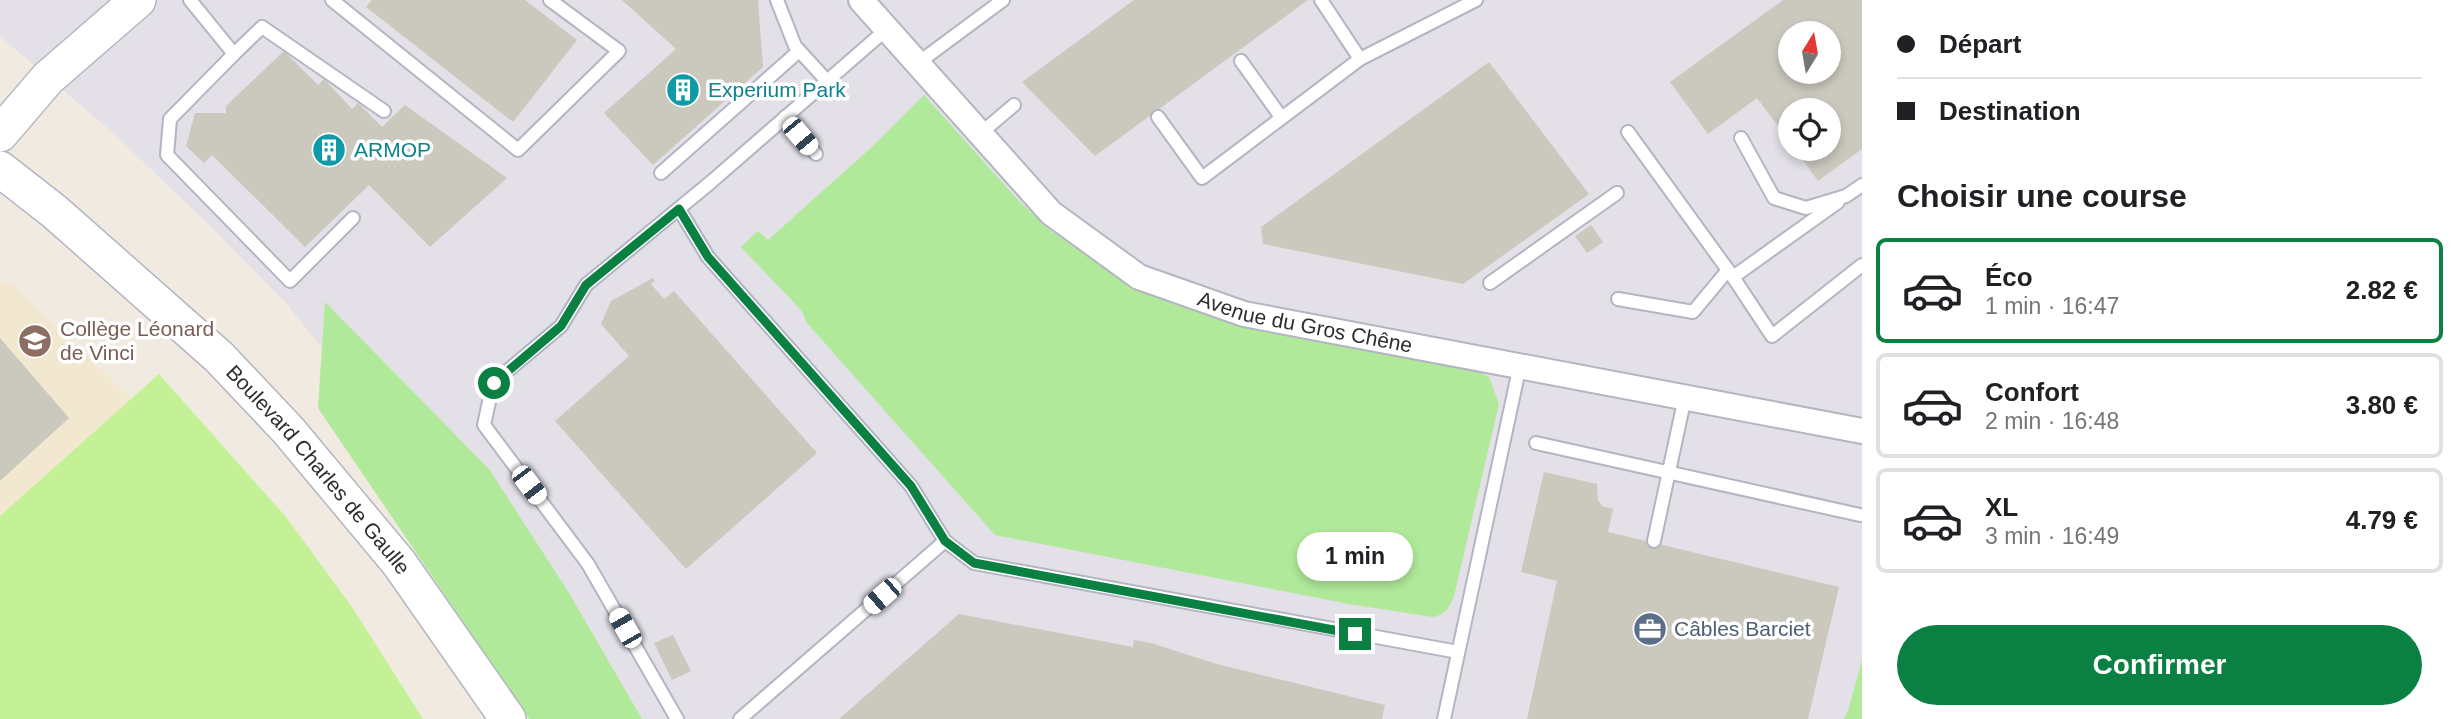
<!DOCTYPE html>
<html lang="fr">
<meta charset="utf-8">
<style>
:root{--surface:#fff;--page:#f6f6f6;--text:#202124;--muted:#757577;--line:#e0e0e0;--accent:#0b8043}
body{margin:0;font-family:Helvetica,sans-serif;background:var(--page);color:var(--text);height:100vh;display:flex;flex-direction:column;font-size:26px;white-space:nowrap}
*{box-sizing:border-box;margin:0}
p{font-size:23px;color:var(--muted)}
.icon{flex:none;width:38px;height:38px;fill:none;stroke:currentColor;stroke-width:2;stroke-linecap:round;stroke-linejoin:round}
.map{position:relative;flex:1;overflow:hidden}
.details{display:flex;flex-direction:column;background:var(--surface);width:595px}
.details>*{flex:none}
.guide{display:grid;align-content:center;height:154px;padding:0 35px;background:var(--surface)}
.needle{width:46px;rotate:11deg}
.buttons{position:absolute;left:1778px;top:21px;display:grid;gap:14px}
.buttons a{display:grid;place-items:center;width:63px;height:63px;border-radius:50%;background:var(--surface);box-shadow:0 4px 10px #0003;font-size:35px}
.end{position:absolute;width:32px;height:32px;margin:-16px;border:9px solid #0b8043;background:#fff;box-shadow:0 0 0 4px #fff}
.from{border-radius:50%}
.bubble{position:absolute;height:49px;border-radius:24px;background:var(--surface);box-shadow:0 4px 10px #0003;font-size:23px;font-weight:700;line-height:49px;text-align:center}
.car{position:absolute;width:21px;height:42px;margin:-21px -10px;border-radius:9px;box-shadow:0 0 5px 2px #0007;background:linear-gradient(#fff 24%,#345 0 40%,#fff 0 76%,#345 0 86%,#fff 0)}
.guide b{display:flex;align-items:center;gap:24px;height:66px;font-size:26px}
.guide b+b{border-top:2px solid var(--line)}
.guide i{width:18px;height:18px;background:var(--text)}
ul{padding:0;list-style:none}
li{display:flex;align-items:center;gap:21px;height:105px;margin:0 14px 10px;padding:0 21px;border:4px solid var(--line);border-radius:10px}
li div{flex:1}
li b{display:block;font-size:26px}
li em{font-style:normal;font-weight:700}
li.active{border-color:var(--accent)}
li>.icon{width:63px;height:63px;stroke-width:1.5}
h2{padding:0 35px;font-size:32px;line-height:84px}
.button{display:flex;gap:14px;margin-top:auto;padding:14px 35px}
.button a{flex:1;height:80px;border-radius:42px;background:var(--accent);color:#fff;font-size:28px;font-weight:700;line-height:80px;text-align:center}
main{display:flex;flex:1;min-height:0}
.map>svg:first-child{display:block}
.industrial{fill:#e3e0e8;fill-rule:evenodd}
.education{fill:#f2e8cf}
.green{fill:#b0e999}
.pitch{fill:#c4f195}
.building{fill:#cbc8be;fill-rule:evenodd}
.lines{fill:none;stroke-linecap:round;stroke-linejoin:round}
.lane-casing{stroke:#b4b5c2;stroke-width:16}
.street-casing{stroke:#b4b5c2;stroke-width:28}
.secondary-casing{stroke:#b4b5c2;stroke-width:38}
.lane{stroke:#fff;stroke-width:12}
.street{stroke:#fff;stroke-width:24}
.secondary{stroke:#fff;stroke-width:35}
.route{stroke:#0b8043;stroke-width:9}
.labels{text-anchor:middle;stroke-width:7;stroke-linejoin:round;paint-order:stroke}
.culture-label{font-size:21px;fill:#0d838f;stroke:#fff;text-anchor:start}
.street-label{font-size:21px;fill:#2e2e2e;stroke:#fff}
.education-label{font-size:21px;fill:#785e54;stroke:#fff;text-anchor:start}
.service-label{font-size:21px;fill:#4e5e75;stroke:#fff;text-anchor:start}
</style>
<main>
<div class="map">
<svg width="1862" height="719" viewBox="0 0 1862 719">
<rect width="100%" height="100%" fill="#f0eae0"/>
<path class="industrial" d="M0,0H1862V719H559L383,424L286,303L206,222L113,133L0,36ZM1790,33H1829V72H1790ZM1790,110H1829V149H1790Z"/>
<polygon class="education" points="0,283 10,283 131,399 0,516"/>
<g class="green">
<path d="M924,95L1019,201L1051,231L1119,277L1164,297L1239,326L1482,373L1489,377L1499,404L1454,596C1449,608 1446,614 1433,617L1349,604L995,535L807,323L801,310L741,247L758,231L768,240L873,146Z"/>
<polygon points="325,302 489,469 569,593 642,719 529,719 318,408"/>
<polygon points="1862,660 1862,719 1844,719 1848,711"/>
</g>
<polygon class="pitch" points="159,374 286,517 352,607 423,719 0,719 0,516"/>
<g class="building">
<polygon points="372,0 525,0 577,40 513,122 366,7"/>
<polygon points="622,0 758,0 763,67 653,165 604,113 676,49"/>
<polygon points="1134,0 1308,0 1095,156 1022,82"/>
<path d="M1783,0H1862V149L1818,181L1795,149H1829V110H1790V142L1757,98L1708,134L1670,82ZM1790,33H1829V72H1790Z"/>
<polygon points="284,51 318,85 324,79 352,109 358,103 382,127 405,105 507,178 430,247 369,185 305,247 212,155 204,163 186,146 195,113 226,113 226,106"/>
<polygon points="1489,62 1589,194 1463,284 1263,244 1261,227"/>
<polygon points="1591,225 1603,242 1587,253 1575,236"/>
<polygon points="653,278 655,281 651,284 664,299 674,291 817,453 686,569 555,421 629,356 601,324 611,301"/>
<polygon points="0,338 69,418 0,481"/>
<polygon points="1544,472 1597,484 1598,500 1602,506 1613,509 1608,532 1839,587 1808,719 1527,719 1557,581 1521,572"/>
<polygon points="959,614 1133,647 1134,640 1151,643 1217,664 1385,705 1382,719 839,719"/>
<polygon points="673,635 691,671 672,680 654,643"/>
</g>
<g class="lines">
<g class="lane-casing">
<g id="lane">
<polyline points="190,0 234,54 262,27 384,111"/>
<polyline points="332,0 518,150 619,51 550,0"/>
<polyline points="777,0 795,46 827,81"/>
<polyline points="1321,0 1360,59"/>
<polyline points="234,54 170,119 167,155 290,281 353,218"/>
<polyline points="1241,61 1281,117"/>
<polyline points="918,63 1003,0"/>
<polyline points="785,117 816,154"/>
<polyline points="1158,117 1202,178 1360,59 1476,0"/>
<polyline points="1628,132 1733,277 1772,336 1862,265"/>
<polyline points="981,133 1014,105"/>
<polyline points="1741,138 1774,198 1806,208 1846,196 1862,185"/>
<polyline points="661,173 799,51"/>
<polyline points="679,209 708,257 911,486 945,541 974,563 1458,652"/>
<polyline points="1733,277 1838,202"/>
<polyline points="1490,283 1617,193"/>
<polyline points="1618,299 1693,312 1728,270"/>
<polyline points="1536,443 1860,515"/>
<polyline points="1654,541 1685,397"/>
<polyline points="677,719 588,564 484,425 493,383 561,326 586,285 711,182 888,28"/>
<polyline points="740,719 945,541"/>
<polyline points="1444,719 1520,365"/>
</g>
</g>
<g class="street-casing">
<g id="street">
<path id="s1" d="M861,0L1051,213L1139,277L1244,314L1862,431"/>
</g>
</g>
<g class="secondary-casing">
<g id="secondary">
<polyline points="0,134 48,78 138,0"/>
<path id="s2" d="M0,169L55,212L219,357L288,430L399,563L508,719"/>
</g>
</g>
<use href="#lane" class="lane"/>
<use href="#street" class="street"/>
<use href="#secondary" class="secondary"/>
</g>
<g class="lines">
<polyline class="route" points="494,383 561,326 586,285 679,209 708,257 911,486 945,541 974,563 1355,634"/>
</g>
<defs>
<g id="building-disc" transform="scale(1.75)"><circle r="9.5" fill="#0f9aa8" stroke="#fff"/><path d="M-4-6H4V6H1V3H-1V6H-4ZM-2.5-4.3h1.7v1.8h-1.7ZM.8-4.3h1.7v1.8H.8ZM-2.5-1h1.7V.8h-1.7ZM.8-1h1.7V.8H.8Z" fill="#fff"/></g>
<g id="school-disc" transform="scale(1.75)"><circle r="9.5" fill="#8d6e63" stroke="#fff"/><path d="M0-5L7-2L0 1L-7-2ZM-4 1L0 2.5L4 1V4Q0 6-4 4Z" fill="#fff"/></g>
<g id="office-disc" transform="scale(1.75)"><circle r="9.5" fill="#5c6f8a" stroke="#fff"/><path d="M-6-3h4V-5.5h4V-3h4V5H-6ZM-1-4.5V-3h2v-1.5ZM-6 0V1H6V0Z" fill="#fff"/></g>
</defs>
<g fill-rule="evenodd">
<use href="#building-disc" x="683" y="90"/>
<use href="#building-disc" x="329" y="150"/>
<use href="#school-disc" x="35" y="341"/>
<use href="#office-disc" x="1650" y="629"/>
</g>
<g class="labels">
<g class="culture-label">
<text x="708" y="97">Experium Park</text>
<text x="354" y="157">ARMOP</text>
</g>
<g class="street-label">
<text dy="7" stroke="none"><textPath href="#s1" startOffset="567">Avenue du Gros Chêne</textPath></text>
<text dy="7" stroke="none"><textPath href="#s2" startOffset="439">Boulevard Charles de Gaulle</textPath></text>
</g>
<g class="education-label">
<text x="60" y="336">Collège Léonard<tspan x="60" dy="24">de Vinci</tspan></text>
</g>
<g class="service-label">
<text x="1674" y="636">Câbles Barciet</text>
</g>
</g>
</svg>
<div class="buttons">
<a><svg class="needle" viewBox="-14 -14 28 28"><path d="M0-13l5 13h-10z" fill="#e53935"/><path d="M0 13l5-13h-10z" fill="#757577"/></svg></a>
<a><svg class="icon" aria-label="locate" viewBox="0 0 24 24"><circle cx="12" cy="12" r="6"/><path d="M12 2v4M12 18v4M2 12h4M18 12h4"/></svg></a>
</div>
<i class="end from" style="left:494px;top:383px"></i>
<i class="end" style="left:1355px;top:634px"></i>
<div class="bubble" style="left:1297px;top:532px;width:116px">1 min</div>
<i class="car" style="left:800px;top:136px;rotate:140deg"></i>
<i class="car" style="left:529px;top:485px;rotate:143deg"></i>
<i class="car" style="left:882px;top:596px;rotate:229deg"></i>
<i class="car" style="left:625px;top:628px;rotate:330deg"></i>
</div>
<section class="details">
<div class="guide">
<b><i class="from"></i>Départ</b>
<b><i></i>Destination</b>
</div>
<h2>Choisir une course</h2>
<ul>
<li class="active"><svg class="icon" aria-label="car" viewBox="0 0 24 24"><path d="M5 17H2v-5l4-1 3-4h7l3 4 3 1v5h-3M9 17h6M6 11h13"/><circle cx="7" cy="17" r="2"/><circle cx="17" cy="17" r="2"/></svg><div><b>Éco</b><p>1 min · 16:47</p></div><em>2.82 €</em></li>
<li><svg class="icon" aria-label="car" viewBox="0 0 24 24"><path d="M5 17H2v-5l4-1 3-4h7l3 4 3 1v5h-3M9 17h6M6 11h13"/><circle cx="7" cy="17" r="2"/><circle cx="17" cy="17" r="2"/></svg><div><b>Confort</b><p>2 min · 16:48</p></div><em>3.80 €</em></li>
<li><svg class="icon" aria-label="car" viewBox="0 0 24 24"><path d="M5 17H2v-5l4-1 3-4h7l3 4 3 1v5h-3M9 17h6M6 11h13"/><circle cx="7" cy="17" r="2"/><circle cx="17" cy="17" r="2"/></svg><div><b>XL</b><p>3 min · 16:49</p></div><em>4.79 €</em></li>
</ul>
<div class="button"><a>Confirmer</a></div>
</section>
</main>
